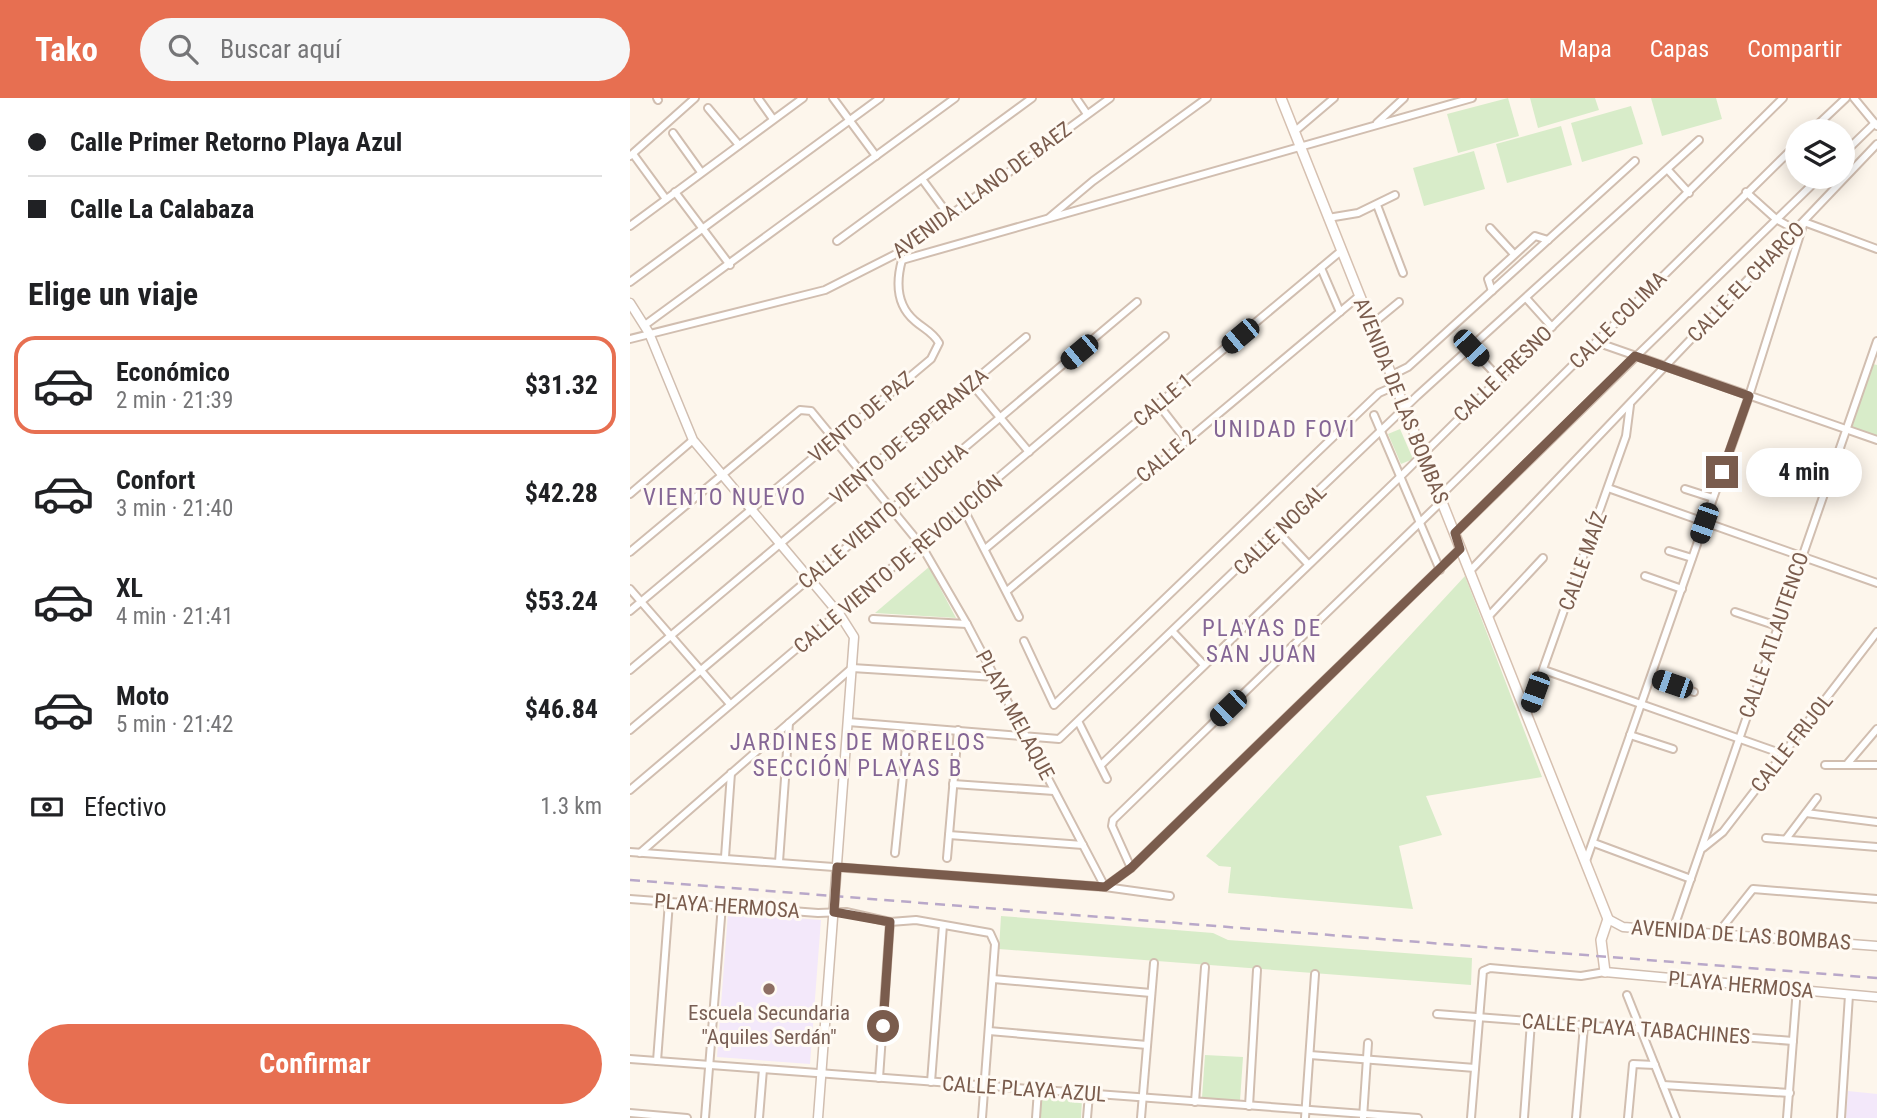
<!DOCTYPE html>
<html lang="es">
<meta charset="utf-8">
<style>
:root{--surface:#fff;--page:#f6f6f6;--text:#202124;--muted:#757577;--line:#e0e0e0;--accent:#e76f51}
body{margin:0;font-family:"Roboto Condensed",sans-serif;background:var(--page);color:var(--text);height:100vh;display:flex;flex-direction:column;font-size:26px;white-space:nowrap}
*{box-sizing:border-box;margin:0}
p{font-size:23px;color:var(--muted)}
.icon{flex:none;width:38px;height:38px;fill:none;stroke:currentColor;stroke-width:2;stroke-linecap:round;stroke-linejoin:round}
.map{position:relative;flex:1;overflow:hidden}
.panel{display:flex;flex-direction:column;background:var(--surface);width:630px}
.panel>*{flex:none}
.hud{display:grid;align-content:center;height:154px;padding:0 28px;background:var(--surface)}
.fabs{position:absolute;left:1155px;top:21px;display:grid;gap:14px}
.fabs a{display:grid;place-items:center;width:70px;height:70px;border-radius:50%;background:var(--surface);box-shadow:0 4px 18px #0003;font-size:35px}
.end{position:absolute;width:32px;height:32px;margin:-16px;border:9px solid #7a5c4d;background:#fff;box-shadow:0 0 0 4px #fff}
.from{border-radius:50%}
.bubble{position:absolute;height:49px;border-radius:24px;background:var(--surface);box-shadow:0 4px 18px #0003;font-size:23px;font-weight:700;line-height:49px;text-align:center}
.car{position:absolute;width:21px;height:42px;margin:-21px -10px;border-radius:9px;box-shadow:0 0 5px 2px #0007;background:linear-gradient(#222 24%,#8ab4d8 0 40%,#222 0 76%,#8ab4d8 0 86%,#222 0)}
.hud b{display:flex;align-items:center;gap:24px;height:66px;font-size:26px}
.hud b+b{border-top:2px solid var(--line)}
.hud i{width:18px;height:18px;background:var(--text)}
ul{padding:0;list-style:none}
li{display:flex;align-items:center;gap:21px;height:98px;margin:0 14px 10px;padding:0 14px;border:4px solid transparent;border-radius:21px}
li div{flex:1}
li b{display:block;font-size:26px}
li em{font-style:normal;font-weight:700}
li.on{border-color:var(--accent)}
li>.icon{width:63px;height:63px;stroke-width:1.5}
h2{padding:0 28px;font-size:32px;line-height:84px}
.pay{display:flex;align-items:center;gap:18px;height:77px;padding:0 28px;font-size:26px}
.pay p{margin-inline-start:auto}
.cta{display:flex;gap:14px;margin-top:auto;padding:14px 28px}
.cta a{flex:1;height:80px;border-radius:42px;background:var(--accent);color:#fff;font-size:28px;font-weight:700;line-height:80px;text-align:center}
header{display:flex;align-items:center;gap:42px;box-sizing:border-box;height:98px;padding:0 35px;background:var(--accent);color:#fff}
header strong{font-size:33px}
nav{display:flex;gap:38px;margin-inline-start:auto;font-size:24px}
.search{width:490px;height:63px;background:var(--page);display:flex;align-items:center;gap:18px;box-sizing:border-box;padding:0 24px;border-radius:38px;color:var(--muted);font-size:26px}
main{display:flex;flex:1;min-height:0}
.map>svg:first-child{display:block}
.education{fill:#f3e8fa}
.green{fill:#d8ecc9}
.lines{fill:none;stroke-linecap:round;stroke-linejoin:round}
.minor-casing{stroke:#d1beb0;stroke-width:10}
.tertiary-casing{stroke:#d1beb0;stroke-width:11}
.secondary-casing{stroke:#d6c0b0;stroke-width:12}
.minor{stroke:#fff;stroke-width:6}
.tertiary{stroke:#fff;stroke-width:8}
.secondary{stroke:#fff;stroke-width:9}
.rail{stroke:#b9a8c9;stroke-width:2.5;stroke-dasharray:10 7;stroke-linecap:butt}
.route{stroke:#7a5c4d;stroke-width:9}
.education-dot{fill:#8d6e63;stroke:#fffaf3;stroke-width:2.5}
.labels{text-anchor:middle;stroke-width:6;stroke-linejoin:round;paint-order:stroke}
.street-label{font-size:21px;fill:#7a5c4d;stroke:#fffaf3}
.education-label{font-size:21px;fill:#785e54;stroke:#fffaf3}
.neighbourhood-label{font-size:23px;letter-spacing:2px;fill:#846695;stroke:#fffaf3}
</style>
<header>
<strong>Tako</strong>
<div class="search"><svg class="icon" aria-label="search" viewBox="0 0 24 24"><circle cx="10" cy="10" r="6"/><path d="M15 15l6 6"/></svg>Buscar aquí</div>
<nav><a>Mapa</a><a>Capas</a><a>Compartir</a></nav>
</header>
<main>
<section class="panel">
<div class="hud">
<b><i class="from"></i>Calle Primer Retorno Playa Azul</b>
<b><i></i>Calle La Calabaza</b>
</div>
<h2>Elige un viaje</h2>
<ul>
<li class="on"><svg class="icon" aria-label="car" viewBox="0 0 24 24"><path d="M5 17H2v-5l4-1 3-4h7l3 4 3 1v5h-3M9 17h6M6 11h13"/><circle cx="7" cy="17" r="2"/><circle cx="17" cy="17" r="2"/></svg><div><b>Económico</b><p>2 min · 21:39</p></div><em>$31.32</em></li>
<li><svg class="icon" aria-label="car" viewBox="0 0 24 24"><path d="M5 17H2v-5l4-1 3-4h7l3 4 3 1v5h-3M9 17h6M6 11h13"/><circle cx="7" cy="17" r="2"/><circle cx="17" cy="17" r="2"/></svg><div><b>Confort</b><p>3 min · 21:40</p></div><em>$42.28</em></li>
<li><svg class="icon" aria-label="car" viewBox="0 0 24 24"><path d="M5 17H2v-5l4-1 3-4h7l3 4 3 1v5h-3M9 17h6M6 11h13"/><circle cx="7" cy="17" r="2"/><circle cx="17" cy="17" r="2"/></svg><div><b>XL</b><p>4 min · 21:41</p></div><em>$53.24</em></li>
<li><svg class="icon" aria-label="car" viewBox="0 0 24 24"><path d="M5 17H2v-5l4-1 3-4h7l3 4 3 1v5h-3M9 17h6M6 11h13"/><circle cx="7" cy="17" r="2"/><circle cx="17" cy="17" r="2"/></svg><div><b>Moto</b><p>5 min · 21:42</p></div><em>$46.84</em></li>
</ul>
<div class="pay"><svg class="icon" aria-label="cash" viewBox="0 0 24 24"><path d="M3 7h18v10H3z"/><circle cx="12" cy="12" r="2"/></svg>Efectivo<p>1.3 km</p></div>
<div class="cta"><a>Confirmar</a></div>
</section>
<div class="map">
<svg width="1247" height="1020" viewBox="0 0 1247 1020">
<rect width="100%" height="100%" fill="#fdf6ec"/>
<g class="education">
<polygon points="98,815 191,822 180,966 87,959"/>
<polygon points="1218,993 1247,996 1247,1020 1216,1020"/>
</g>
<g class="green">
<polygon points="878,0 889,38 828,55 817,16"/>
<polygon points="900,0 965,0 969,12 908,30"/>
<polygon points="1021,0 1086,0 1092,21 1032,38"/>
<polygon points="1001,8 1013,46 952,64 941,25"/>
<polygon points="931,28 942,67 877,85 866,46"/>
<polygon points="844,53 855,91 794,108 783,70"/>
<polygon points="1243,266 1247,267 1247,338 1222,329"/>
<polygon points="770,331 783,361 771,366 758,336"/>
<polygon points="299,469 326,520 245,515"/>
<polygon points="835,478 912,679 796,698 812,737 769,748 783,811 598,795 601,769 589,768 576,758"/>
<polygon points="371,818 583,835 598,842 842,860 841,887 369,851"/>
<polygon points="575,957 613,959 610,1003 572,1000"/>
<polygon points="412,999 452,1002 451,1020 410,1020"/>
</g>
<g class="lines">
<g class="minor-casing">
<g id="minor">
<polyline points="27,0 28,2"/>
<polyline points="128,0 143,21"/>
<polyline points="203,0 246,58"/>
<polyline points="446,0 457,16"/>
<polyline points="1224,0 1247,28"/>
<polyline points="78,10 109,47"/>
<polyline points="747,25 774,0"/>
<polyline points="1181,33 1216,0"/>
<polyline points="664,34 704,0"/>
<polyline points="43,35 71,74"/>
<polyline points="3,56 36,101"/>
<polyline points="1213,56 1245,25"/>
<polyline points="0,58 65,0"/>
<polyline points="1038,72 1059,95"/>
<polyline points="292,81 320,119"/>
<polyline points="45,94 100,167"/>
<polyline points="1116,94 1146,121 1164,131"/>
<polyline points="747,107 773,175"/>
<polyline points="420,119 463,83 577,0"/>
<polyline points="698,120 728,115 765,97"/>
<polyline points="0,128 173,0"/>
<polyline points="860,130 883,155"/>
<polyline points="207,143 402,0"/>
<polyline points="270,154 272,162 842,0"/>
<polyline points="691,170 710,214"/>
<polyline points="0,184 250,0"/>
<polyline points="862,193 858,181 905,138 918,142"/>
<polyline points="896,200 922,229"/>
<polyline points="15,227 325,0"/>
<polyline points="741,227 769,204"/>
<polyline points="0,241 195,192 270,154 480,0"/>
<polyline points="966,244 1247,342"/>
<polyline points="841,250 869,280"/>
<polyline points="760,278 778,269 1005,63"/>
<polyline points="341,285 399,354"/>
<polyline points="528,306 556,342"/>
<polyline points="744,317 810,472"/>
<polyline points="978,390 1247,485"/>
<polyline points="1055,391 1083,400"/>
<polyline points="0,396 63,342"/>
<polyline points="810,398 1167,46"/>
<polyline points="333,410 389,519"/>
<polyline points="648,434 678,466"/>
<polyline points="825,435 1190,79"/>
<polyline points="355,451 711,153"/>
<polyline points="1039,453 1062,460"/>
<polyline points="0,454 170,312 181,313 291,447 337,526 475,789"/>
<polyline points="839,474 1247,46"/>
<polyline points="1015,478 1052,491"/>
<polyline points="0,491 100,606"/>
<polyline points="377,493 729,198"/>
<path d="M0,513L301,261L309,245C303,234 294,231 285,223C266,207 266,184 272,162"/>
<polyline points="1105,514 1147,528"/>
<polyline points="858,519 913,460"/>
<polyline points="243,521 337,526"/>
<polyline points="543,534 574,567"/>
<polyline points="394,543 424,607 749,295 765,288"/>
<polyline points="0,572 396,239"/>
<polyline points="914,572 1153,656"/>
<polyline points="1021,579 1064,594"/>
<polyline points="897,616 996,338 1000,307"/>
<polyline points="218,624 429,641 787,298 1069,42"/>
<polyline points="449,625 477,681"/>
<polyline points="0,632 507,204"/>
<polyline points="1000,637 1043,651"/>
<polyline points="1218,665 1247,631"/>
<polyline points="471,667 770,379 1153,0"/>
<polyline points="1195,667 1247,667"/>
<polyline points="323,686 424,693"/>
<polyline points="0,692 535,238"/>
<polyline points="1176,715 1247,724"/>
<polyline points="319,737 453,747"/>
<polyline points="1136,740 1247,749"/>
<polyline points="1156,741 1187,700"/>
<polyline points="964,745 1061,781"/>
<polyline points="1073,750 1093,734 1247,534"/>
<polyline points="0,754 475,789 540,798"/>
<polyline points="10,755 222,570 365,579"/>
<polyline points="265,755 278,629"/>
<polyline points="95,759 101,675"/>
<polyline points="317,760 328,632"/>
<polyline points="956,763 1119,298 1174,124 1247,151"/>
<polyline points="149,764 159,625"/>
<polyline points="501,770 482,728 483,722 812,403"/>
<polyline points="475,789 501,770 830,451"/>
<polyline points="0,801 188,815 216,814 260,824 286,822 360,835 365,846 352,1020"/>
<polyline points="1043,832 1247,243"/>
<polyline points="1088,835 1123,791 1247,801"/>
<polyline points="363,881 521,895"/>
<polyline points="997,897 1046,1020"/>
<polyline points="807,916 1163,943"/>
<polyline points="359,933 517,947"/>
<polyline points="680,957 845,970"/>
<polyline points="0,961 788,1020"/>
<polyline points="27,963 39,804"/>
<polyline points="249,980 260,824"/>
<polyline points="301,984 313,827"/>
<polyline points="1033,987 1160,995"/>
<polyline points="565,1004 575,869"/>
<polyline points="619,1008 627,872"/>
<polyline points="0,1015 57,1020"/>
<polyline points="75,1020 92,807"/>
<polyline points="129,1020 133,971"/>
<polyline points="406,1020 408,992"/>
<polyline points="457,1020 459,996"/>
<polyline points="511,1020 524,865"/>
<polyline points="675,1020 685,876"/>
<polyline points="733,1020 738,945"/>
<polyline points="841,1020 853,873 860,870 951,878 975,874"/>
<polyline points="894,1020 901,924"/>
<polyline points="946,1020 954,928"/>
<polyline points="998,1020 1003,966 1025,967"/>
<polyline points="1157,1020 1167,890"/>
<polyline points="1211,1020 1219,897"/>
</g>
</g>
<g class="tertiary-casing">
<g id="tertiary">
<polyline points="0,205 19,235 63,342 210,517 224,539 188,1020"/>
<polyline points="978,821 993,829 1247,848"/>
<polyline points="975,874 1247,899"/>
</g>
</g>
<g class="secondary-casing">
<polyline id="secondary" points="651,0 978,821 971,842 975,874"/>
</g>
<use href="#minor" class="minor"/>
<use href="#tertiary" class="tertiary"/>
<use href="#secondary" class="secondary"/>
<polyline class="rail" points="0,782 1247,880"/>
</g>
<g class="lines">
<polyline class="route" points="253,928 260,824 204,814 207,769 475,789 501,770 830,451 825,435 1005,258 1119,298 1092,374"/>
</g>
<circle class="education-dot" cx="139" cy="891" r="7"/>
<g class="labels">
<g class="street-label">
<text transform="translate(352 92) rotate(-36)" y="7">AVENIDA LLANO DE BAEZ</text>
<text transform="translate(1116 184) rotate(-46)" y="7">CALLE EL CHARCO</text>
<text transform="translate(988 222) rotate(-45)" y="7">CALLE COLIMA</text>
<text transform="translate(873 276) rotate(-44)" y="7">CALLE FRESNO</text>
<text transform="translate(533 302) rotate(-40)" y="7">CALLE 1</text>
<text transform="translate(771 303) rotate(68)" y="7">AVENIDA DE LAS BOMBAS</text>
<text transform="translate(231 319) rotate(-40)" y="7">VIENTO DE PAZ</text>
<text transform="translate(279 338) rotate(-40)" y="7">VIENTO DE ESPERANZA</text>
<text transform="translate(536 358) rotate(-40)" y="7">CALLE 2</text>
<text transform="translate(253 418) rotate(-40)" y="7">CALLE VIENTO DE LUCHA</text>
<text transform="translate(650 432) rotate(-44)" y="7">CALLE NOGAL</text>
<text transform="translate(953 463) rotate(-70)" y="7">CALLE MAÍZ</text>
<text transform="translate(268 466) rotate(-40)" y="7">CALLE VIENTO DE REVOLUCIÓN</text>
<text transform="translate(1144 537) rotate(-71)" y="7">CALLE ATLAUTENCO</text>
<text transform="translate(385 617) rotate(62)" y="7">PLAYA MELAQUE</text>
<text transform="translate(1162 645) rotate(-52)" y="7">CALLE FRIJOL</text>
<text transform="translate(97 808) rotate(4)" y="7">PLAYA HERMOSA</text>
<text transform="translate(1111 837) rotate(4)" y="7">AVENIDA DE LAS BOMBAS</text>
<text transform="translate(1111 887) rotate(5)" y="7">PLAYA HERMOSA</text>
<text transform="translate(1006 931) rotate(4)" y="7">CALLE PLAYA TABACHINES</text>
<text transform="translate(394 991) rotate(4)" y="7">CALLE PLAYA AZUL</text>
</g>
<g class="education-label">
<text x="139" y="922">Escuela Secundaria<tspan x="139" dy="24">"Aquiles Serdán"</tspan></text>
</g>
<g class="neighbourhood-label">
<text x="655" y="339">UNIDAD FOVI</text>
<text x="95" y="407">VIENTO NUEVO</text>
<text x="632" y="538">PLAYAS DE<tspan x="632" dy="26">SAN JUAN</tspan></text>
<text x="228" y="652">JARDINES DE MORELOS<tspan x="228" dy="26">SECCIÓN PLAYAS B</tspan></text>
</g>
</g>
</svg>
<div class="fabs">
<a><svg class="icon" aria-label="layers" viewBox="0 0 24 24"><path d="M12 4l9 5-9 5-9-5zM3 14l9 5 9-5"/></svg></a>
</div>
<i class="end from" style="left:253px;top:928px"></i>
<i class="end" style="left:1092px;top:374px"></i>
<div class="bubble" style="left:1116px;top:350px;width:116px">4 min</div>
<i class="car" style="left:610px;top:238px;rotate:230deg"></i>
<i class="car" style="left:841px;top:250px;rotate:137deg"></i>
<i class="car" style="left:449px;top:254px;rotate:230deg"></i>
<i class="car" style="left:1074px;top:425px;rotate:199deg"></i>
<i class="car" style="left:1042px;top:586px;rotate:289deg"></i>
<i class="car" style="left:905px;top:594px;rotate:200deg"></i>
<i class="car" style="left:598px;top:610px;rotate:226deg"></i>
</div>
</main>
